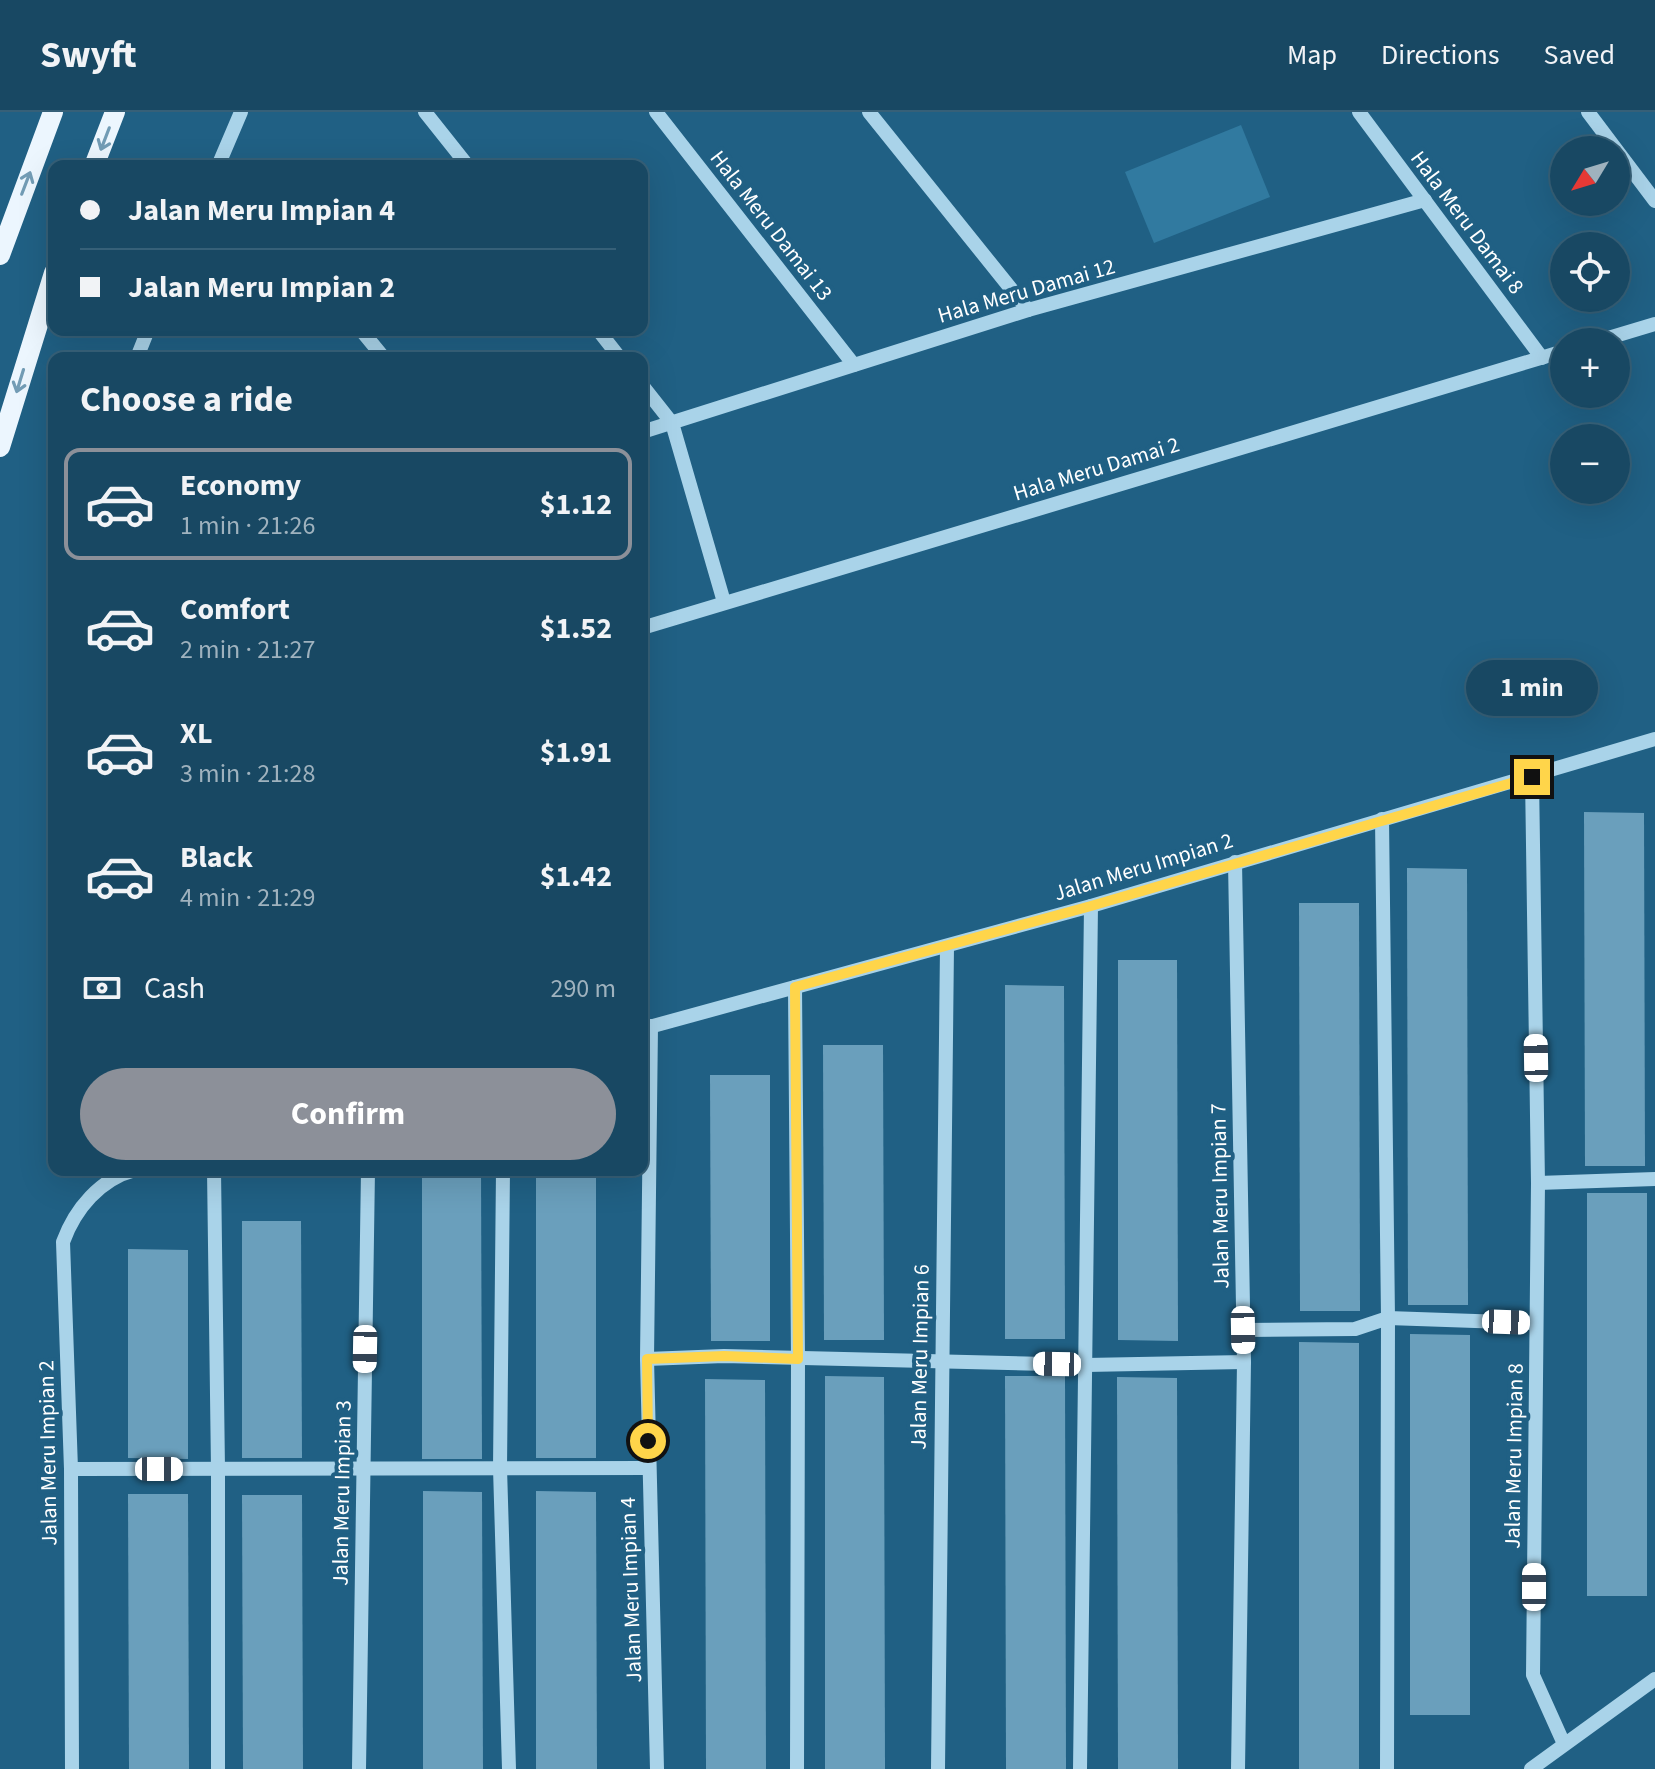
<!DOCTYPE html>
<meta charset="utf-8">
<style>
:root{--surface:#184863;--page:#214f69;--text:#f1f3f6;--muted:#9fb2be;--line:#366078;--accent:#8c9099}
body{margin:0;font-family:"Source Sans 3",sans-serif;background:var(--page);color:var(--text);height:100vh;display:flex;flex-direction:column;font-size:30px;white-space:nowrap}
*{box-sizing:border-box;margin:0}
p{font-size:26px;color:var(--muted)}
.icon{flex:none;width:44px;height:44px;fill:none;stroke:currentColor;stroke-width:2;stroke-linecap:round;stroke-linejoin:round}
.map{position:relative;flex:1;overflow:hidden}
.details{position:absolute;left:48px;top:240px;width:600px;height:824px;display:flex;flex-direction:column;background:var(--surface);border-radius:16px;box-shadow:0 8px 32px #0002,0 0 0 2px var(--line)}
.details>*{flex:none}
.top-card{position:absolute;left:48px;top:48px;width:600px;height:176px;border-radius:16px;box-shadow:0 8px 32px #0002,0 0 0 2px var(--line);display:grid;align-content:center;height:176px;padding:0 32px;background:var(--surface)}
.needle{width:52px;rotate:232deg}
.buttons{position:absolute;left:1550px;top:24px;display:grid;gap:16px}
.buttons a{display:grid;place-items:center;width:80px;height:80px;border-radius:50%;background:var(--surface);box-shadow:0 8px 32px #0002,0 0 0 2px var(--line);font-size:40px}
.end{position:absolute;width:36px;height:36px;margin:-18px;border:10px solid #ffd54a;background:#111;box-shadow:0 0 0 4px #111}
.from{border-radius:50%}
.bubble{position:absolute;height:56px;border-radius:28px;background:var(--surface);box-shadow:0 8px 32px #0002,0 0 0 2px var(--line);font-size:26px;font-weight:700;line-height:56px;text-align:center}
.car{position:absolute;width:24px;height:48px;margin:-24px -12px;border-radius:10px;box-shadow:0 0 6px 2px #0007;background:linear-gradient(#fff 24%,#345 0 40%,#fff 0 76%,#345 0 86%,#fff 0)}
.top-card b{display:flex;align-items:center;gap:28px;height:76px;font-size:30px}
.top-card b+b{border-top:2px solid var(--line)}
.top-card i{width:20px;height:20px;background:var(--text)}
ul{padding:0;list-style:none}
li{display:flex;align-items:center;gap:24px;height:112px;margin:0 16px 12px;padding:0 16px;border:4px solid transparent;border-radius:16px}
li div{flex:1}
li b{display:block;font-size:30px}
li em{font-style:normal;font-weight:700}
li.selected{border-color:var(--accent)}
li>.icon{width:72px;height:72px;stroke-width:1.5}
h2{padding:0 32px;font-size:36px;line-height:96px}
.pay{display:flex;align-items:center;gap:20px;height:88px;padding:0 32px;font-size:30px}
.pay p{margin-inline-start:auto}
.primary-button{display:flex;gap:16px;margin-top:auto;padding:16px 32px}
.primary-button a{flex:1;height:92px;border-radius:48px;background:var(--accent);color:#fff;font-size:32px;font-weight:700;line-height:92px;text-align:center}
header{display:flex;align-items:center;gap:48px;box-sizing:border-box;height:112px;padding:0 40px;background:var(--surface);border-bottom:2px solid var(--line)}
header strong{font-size:38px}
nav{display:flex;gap:44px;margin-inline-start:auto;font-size:28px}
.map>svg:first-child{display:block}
.green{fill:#317aa0}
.building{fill:#6a9fbc}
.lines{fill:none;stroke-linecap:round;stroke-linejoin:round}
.minor{stroke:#a9d3e9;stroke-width:14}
.major{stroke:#ecf6fe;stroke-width:20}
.oneway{stroke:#729cb5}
.route{stroke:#ffd54a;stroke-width:10}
.labels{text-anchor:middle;stroke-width:8;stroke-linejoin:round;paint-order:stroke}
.street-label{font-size:22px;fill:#fff;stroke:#206084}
</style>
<header>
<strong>Swyft</strong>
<nav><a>Map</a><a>Directions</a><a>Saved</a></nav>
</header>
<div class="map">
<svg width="1655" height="1657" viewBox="0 0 1655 1657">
<rect width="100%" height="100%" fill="#206084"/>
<polygon class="green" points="1241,13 1270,85 1154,131 1125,60"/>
<g class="building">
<polygon points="1584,700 1644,701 1645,1054 1585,1054"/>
<polygon points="1407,756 1467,757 1468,1193 1408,1193"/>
<polygon points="1299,791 1359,791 1360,1199 1300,1199"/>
<polygon points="1118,848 1177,848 1178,1229 1118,1228"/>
<polygon points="1005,873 1064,874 1065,1227 1005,1227"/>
<polygon points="823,933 883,933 884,1228 824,1228"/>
<polygon points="710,963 770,963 770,1229 711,1229"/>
<polygon points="422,1058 481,1058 482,1347 422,1347"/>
<rect x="536" y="1058" width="60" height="288"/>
<rect x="1587" y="1081" width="60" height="403"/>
<polygon points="242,1109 301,1109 302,1346 242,1346"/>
<polygon points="128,1137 188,1138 188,1347 128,1346"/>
<polygon points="1410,1222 1470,1223 1470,1603 1410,1603"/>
<polygon points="1299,1230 1359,1231 1359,1657 1299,1657"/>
<polygon points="825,1264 884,1265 885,1657 825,1657"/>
<polygon points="1005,1264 1065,1264 1066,1657 1006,1657"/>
<polygon points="1117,1265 1177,1266 1178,1657 1118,1657"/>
<polygon points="705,1267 765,1268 766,1657 706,1657"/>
<polygon points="423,1379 482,1380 483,1657 423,1657"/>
<polygon points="536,1379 596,1380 597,1657 536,1657"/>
<polygon points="128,1382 188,1382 189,1657 129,1657"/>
<polygon points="242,1383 302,1383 303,1657 243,1657"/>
</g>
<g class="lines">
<g class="minor">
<polyline points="425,0 468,54"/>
<polyline points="656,0 854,253"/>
<polyline points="869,0 1028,198"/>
<polyline points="1359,0 1542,246"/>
<polyline points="1588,0 1655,89"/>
<polyline points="218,54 241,0"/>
<polyline points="361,218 384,246"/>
<polyline points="598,218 620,246"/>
<polyline points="1595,230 1655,212"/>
<polyline points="140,246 138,243 148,218"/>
<polyline points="642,273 672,311 724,490"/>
<polyline points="642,320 1028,198 1425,88"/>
<polyline points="642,516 1564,239"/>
<polyline points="1532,665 1538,1071 1533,1563 1564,1632"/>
<polyline points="1382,707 1388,1206 1387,1657"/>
<polyline points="1235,750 1244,1250 1238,1657"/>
<polyline points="795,875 798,1247 797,1657"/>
<polyline points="651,914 647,1247 657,1657"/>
<polyline points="642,917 1091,794 1655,627"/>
<polyline points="214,1058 218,1357 218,1657"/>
<polyline points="503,1058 500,1356 509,1657"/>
<polyline points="1538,1071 1655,1067"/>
<polyline points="1243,1218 1355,1217 1388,1206 1536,1211"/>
<polyline points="647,1247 724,1244 1086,1253 1244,1250"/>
<polyline points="71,1357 648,1356"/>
<path d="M72,1657L71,1357L63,1130C75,1097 100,1067 135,1058"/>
<polyline points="359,1657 368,1058"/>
<polyline points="938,1657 947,834"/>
<polyline points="1080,1657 1091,794"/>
<polyline points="1531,1657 1655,1567"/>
</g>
<g class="major">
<polyline points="94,54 115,0"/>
<polyline points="0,143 53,0"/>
<polyline points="0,335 54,161"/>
</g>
</g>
<defs><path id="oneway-shaft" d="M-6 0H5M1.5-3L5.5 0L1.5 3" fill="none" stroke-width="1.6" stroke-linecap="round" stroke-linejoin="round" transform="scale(2)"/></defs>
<g class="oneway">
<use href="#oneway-shaft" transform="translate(105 27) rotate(111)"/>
<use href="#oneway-shaft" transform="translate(26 71) rotate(-69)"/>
<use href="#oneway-shaft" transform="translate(20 269) rotate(107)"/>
</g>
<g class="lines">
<polyline class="route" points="648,1329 647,1247 724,1244 798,1247 795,875 1091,794 1532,665"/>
</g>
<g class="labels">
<g class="street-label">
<text transform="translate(1468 110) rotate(53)" y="8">Hala Meru Damai 8</text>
<text transform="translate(772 113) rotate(52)" y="8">Hala Meru Damai 13</text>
<text transform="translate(1026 178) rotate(-16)" y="8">Hala Meru Damai 12</text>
<text transform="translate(1096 356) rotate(-17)" y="8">Hala Meru Damai 2</text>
<text transform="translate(1143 754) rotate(-17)" y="8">Jalan Meru Impian 2</text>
<text transform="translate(1219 1084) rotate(-91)" y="8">Jalan Meru Impian 7</text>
<text transform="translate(919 1245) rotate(-89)" y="8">Jalan Meru Impian 6</text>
<text transform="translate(47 1341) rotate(-91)" y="8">Jalan Meru Impian 2</text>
<text transform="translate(1513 1344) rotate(-89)" y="8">Jalan Meru Impian 8</text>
<text transform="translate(341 1381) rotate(-89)" y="8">Jalan Meru Impian 3</text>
<text transform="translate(630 1478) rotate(-92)" y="8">Jalan Meru Impian 4</text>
</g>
</g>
</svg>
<div class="buttons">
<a><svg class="needle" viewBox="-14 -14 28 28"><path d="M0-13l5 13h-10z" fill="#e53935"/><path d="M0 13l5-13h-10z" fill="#9fb2be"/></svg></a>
<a><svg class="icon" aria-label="locate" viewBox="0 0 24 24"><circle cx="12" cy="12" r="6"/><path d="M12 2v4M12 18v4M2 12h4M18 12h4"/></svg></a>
<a>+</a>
<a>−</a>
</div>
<i class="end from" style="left:648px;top:1329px"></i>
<i class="end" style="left:1532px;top:665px"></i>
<div class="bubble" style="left:1466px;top:548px;width:132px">1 min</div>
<i class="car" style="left:1536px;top:946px;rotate:359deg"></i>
<i class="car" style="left:1506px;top:1210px;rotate:92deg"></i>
<i class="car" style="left:1243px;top:1218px;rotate:179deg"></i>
<i class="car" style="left:365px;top:1237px;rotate:181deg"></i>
<i class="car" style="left:1057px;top:1252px;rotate:271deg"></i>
<i class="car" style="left:159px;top:1357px;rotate:90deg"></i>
<i class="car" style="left:1534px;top:1475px;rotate:0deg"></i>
<div class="top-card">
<b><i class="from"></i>Jalan Meru Impian 4</b>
<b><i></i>Jalan Meru Impian 2</b>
</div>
<section class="details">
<h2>Choose a ride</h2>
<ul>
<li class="selected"><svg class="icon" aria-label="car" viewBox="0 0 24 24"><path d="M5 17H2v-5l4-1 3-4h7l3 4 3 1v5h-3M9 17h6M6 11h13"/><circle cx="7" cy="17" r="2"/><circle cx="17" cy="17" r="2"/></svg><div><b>Economy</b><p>1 min · 21:26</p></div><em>$1.12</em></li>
<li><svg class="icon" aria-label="car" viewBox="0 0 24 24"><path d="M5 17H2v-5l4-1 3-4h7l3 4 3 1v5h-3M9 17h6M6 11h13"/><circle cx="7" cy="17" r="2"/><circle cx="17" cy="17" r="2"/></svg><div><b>Comfort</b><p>2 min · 21:27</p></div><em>$1.52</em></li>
<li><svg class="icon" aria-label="car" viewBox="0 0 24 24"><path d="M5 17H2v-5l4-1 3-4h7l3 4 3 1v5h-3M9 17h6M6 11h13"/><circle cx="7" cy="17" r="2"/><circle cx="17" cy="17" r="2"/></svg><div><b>XL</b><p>3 min · 21:28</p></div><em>$1.91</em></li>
<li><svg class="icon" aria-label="car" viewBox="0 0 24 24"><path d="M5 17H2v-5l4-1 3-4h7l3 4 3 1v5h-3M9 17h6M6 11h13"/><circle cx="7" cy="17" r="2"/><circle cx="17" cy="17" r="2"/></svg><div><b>Black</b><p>4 min · 21:29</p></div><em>$1.42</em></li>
</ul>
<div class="pay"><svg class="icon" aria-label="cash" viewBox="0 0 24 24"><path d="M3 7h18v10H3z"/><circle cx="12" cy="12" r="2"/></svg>Cash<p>290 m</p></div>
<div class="primary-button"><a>Confirm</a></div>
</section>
</div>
